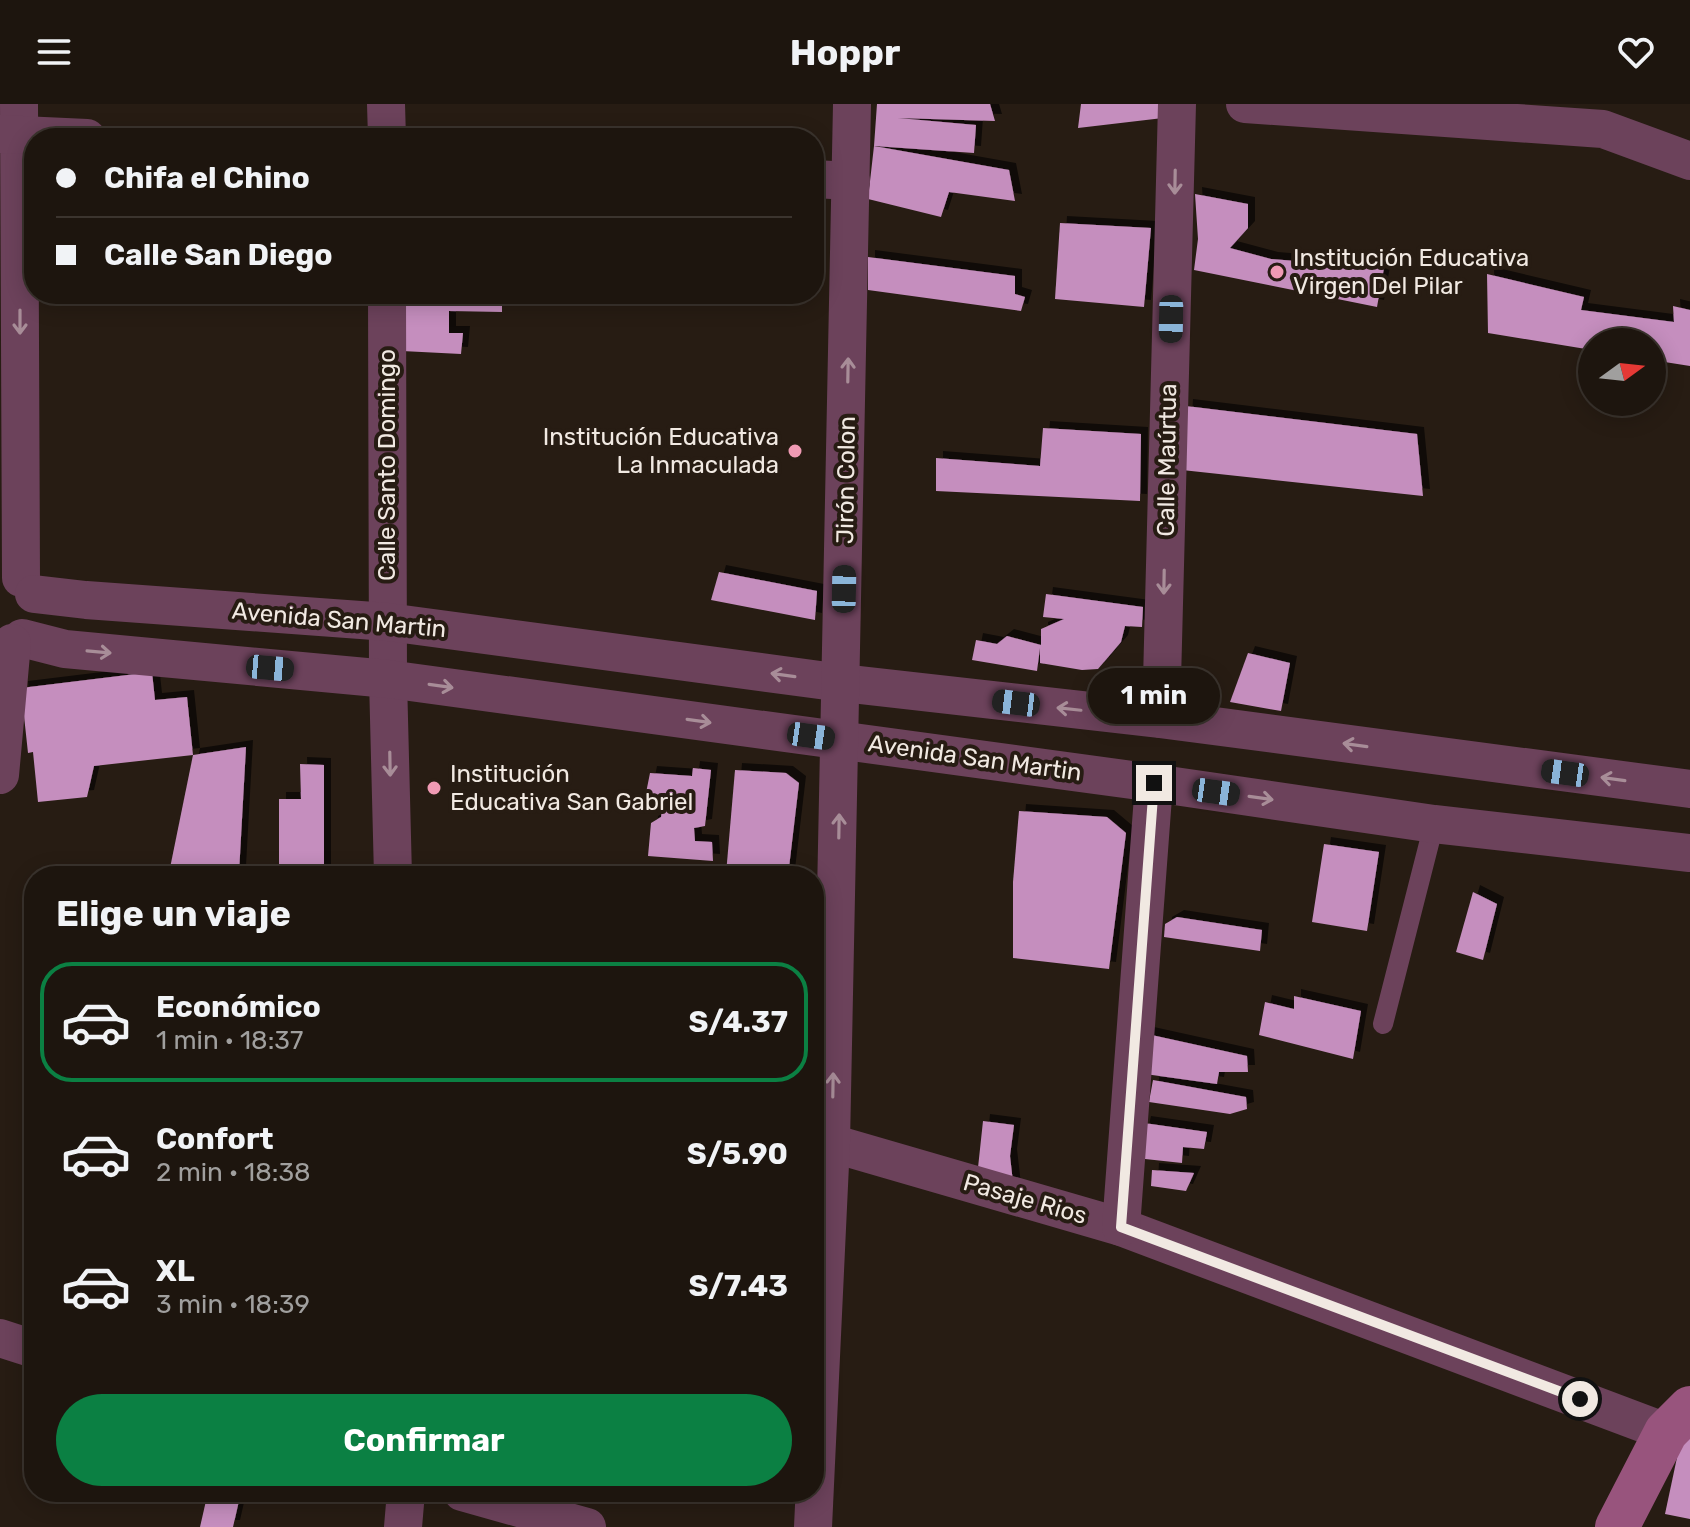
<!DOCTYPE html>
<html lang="es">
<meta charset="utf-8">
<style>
:root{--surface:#1d150e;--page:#2a221c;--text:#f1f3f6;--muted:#a09f9e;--line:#3b342e;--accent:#0b8043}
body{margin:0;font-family:Rubik,sans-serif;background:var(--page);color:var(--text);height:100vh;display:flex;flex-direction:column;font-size:30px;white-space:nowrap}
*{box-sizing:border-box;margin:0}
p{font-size:26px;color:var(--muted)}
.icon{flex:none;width:44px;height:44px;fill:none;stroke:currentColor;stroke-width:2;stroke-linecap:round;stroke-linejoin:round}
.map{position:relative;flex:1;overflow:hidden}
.sheet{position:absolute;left:24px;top:762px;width:800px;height:636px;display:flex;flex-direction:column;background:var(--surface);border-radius:32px;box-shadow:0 4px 20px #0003,0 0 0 2px var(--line)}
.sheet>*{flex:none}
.guide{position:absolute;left:24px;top:24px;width:800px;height:176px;border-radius:32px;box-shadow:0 4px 20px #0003,0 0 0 2px var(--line);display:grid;align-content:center;height:176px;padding:0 32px;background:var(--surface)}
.needle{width:52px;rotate:75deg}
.fabs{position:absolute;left:1578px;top:224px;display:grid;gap:16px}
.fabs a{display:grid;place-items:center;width:88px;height:88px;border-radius:50%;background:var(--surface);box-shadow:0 4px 20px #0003,0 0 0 2px var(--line);font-size:40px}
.end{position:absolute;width:36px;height:36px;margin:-18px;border:10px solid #f1e9e2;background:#111;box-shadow:0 0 0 4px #111}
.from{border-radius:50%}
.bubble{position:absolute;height:56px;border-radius:28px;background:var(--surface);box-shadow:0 4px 20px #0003,0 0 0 2px var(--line);font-size:26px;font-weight:700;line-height:56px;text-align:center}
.car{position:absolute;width:24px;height:48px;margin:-24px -12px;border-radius:10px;box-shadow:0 0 6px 2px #0007;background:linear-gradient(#222 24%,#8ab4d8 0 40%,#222 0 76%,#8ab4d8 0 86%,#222 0)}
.guide b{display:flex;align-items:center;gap:28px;height:76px;font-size:30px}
.guide b+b{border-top:2px solid var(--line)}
.guide i{width:20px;height:20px;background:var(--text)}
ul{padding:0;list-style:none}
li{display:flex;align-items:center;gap:24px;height:120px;margin:0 16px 12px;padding:0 16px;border:4px solid transparent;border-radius:32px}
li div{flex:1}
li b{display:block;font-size:30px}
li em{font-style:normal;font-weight:700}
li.current{border-color:var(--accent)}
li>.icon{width:72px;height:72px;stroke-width:1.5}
h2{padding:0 32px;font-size:36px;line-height:96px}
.cta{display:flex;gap:16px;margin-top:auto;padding:16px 32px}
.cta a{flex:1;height:92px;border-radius:48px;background:var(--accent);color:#fff;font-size:32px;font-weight:700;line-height:92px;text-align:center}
header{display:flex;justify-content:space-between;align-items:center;height:104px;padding:0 32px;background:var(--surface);font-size:36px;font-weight:700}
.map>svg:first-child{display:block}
.building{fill:#c58ebe;filter:url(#shadow)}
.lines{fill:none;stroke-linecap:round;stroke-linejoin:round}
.lane{stroke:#6c425b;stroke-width:20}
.street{stroke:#6c425b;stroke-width:38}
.secondary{stroke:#98547d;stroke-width:44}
.oneway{stroke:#a88d98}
.route{stroke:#f1e9e2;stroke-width:10}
.poi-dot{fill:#f09ab4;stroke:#271c13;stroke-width:3}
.labels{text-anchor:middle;stroke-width:8;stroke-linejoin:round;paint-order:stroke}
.poi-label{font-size:24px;fill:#f1e9e2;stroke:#271c13;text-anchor:start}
.street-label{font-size:24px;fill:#f1e9e2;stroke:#271c13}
</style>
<header><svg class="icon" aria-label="menu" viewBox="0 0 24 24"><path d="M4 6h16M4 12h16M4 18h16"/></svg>Hoppr<svg class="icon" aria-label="heart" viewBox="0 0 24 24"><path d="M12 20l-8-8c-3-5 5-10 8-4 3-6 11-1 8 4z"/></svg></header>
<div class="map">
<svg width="1690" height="1423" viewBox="0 0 1690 1423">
<defs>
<filter id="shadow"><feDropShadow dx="7" dy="-7" stdDeviation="0" flood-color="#0009"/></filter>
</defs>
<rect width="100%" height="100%" fill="#271c13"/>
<g class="building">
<polygon points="877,0 990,0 995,17 898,14 976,21 974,49 874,42"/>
<polygon points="1081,0 1163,0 1163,14 1078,24"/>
<polygon points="874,42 1009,66 1015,97 949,88 941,113 868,95"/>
<polygon points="1195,90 1248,100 1248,124 1230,144 1271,155 1384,164 1377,203 1194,166 1198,135"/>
<polygon points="1060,119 1151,124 1144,203 1055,195"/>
<polygon points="868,153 1015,172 1015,190 1025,193 1021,207 868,186"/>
<polygon points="1487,170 1584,193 1581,206 1674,218 1673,202 1690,206 1690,262 1652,256 1652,238 1592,238 1592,246 1488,229"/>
<polygon points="410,190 502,190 502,208 449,207 449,229 463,229 461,250 402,247 404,200"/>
<polygon points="1186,302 1417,330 1423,392 1182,366"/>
<polygon points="1043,324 1141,330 1140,397 936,387 936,354 1040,362"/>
<polygon points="719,468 817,487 815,516 711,496"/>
<polygon points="1046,490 1143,503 1142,523 1125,522 1121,538 1098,565 1082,566 1040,559 1040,544 1037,567 972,556 976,536 997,540 1007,532 1041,541 1041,525 1064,515 1043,513"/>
<polygon points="1248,549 1290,559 1281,607 1230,598"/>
<polygon points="152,568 155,596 187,593 193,651 94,662 87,693 38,698 33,648 28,649 21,584"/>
<polygon points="246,643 239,769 170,764 193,651"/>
<polygon points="300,660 324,661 324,772 279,772 279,695 301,695"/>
<polygon points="693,664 711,666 705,722 694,724 695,737 712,738 713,757 648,752 651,719 661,713 663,700 644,699 650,669 692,672"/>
<polygon points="735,666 786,669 799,679 788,772 726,770"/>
<polygon points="1019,707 1107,713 1126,729 1109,865 1013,854 1013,778"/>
<polygon points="1324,740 1379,748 1367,827 1312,818"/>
<polygon points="1473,788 1497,800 1483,856 1456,848"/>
<polygon points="1177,813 1262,826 1260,847 1164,833 1165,820"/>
<polygon points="1294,892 1361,907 1353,955 1259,931 1265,898 1294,905"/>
<polygon points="1147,930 1247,952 1248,968 1219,968 1217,980 1145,970"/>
<polygon points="1153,976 1246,993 1247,1005 1230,1010 1149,998"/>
<polygon points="983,1017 1014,1021 1010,1052 1014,1087 977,1073"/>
<polygon points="1144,1019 1207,1028 1204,1045 1183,1043 1182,1059 1136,1054"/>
<polygon points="1152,1066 1194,1069 1186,1087 1151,1082"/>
<polygon points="1682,1330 1690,1332 1690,1415 1665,1410"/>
<polygon points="208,1388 241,1388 233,1423 200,1423"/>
</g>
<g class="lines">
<polyline class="lane" points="1383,920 1434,720"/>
<g class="street">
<polyline points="19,0 21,474"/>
<polyline points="386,0 387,34"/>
<polyline points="1245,0 1603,25 1690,57"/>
<polyline points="0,30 87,34"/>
<polyline points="814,75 851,77"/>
<polyline points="387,190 388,575 393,772"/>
<polyline points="34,490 86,496 388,518 842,579 1161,615 1690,685"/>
<polyline points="22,534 65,545 388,575 1154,679 1434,720 1690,749"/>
<polyline points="1161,615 1177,0"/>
<polyline points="0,671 12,539"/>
<polyline points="831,1039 1121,1123 1666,1328"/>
<polyline points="1121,1123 1154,679"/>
<polyline points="0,1234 34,1245"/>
<polyline points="462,1388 587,1423"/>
<polyline points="403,1423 406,1388"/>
<polyline points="813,1423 831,1039 852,0"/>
</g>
<polyline class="secondary" points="1617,1423 1666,1328 1690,1304"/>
</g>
<defs><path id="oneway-shaft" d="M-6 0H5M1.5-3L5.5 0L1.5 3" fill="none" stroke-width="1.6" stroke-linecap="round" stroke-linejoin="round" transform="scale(2)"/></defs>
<g class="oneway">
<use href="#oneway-shaft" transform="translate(1175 78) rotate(91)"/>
<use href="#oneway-shaft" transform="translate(20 218) rotate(90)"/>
<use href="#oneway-shaft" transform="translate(848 266) rotate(-89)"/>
<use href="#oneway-shaft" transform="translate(1164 478) rotate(91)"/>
<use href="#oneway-shaft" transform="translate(99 548) rotate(5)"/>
<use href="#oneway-shaft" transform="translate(783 571) rotate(-172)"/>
<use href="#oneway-shaft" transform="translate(441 582) rotate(8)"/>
<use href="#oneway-shaft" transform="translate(1069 605) rotate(-174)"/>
<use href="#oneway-shaft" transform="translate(699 617) rotate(8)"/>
<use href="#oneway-shaft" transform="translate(1355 641) rotate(-172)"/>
<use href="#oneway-shaft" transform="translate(390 660) rotate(89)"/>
<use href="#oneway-shaft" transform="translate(1613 675) rotate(-172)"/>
<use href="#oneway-shaft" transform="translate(1261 694) rotate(8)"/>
<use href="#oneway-shaft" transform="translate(839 722) rotate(-89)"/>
<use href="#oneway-shaft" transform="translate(833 981) rotate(-89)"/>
</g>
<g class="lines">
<polyline class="route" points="1154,679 1121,1123 1580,1295"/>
</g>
<g class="poi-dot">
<circle cx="1277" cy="168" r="8"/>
<circle cx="795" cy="347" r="8"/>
<circle cx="434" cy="684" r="8"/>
</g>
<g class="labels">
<g class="poi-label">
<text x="1293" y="162">Institución Educativa<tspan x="1293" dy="28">Virgen Del Pilar</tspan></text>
<text x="779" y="341" text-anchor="end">Institución Educativa<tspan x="779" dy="28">La Inmaculada</tspan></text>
<text x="450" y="678">Institución<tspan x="450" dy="28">Educativa San Gabriel</tspan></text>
</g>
<g class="street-label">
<text transform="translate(1167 356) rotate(-89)" y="8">Calle Maúrtua</text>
<text transform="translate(387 361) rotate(-90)" y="8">Calle Santo Domingo</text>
<text transform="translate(846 376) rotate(-89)" y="8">Jirón Colon</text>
<text transform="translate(339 516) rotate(5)" y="8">Avenida San Martin</text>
<text transform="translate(975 654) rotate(8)" y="8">Avenida San Martin</text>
<text transform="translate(1025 1095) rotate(16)" y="8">Pasaje Rios</text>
</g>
</g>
</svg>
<div class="fabs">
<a><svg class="needle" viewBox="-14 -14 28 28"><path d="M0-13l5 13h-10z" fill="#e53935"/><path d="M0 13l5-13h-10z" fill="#a09f9e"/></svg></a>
</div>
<i class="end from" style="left:1580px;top:1295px"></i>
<i class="end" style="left:1154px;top:679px"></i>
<div class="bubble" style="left:1088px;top:564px;width:132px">1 min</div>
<i class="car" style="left:1171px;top:215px;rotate:181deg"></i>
<i class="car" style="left:844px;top:485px;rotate:1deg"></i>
<i class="car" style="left:270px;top:564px;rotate:95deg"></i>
<i class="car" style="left:1016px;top:599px;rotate:277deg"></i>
<i class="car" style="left:811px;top:632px;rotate:98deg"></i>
<i class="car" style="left:1565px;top:669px;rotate:278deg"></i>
<i class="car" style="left:1216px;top:688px;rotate:98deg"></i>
<div class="guide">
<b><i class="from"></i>Chifa el Chino</b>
<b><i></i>Calle San Diego</b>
</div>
<section class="sheet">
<h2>Elige un viaje</h2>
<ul>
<li class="current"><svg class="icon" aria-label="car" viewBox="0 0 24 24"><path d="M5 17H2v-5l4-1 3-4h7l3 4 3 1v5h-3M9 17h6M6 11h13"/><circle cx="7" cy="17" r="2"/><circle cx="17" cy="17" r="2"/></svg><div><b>Económico</b><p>1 min · 18:37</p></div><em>S/4.37</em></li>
<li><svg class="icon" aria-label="car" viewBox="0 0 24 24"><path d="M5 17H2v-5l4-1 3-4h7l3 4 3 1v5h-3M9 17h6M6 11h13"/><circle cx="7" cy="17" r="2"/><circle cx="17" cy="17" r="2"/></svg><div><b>Confort</b><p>2 min · 18:38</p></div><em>S/5.90</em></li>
<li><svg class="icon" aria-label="car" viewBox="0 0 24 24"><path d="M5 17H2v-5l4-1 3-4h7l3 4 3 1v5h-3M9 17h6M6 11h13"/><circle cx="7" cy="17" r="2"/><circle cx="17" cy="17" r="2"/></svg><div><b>XL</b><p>3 min · 18:39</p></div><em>S/7.43</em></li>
</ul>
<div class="cta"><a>Confirmar</a></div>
</section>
</div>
